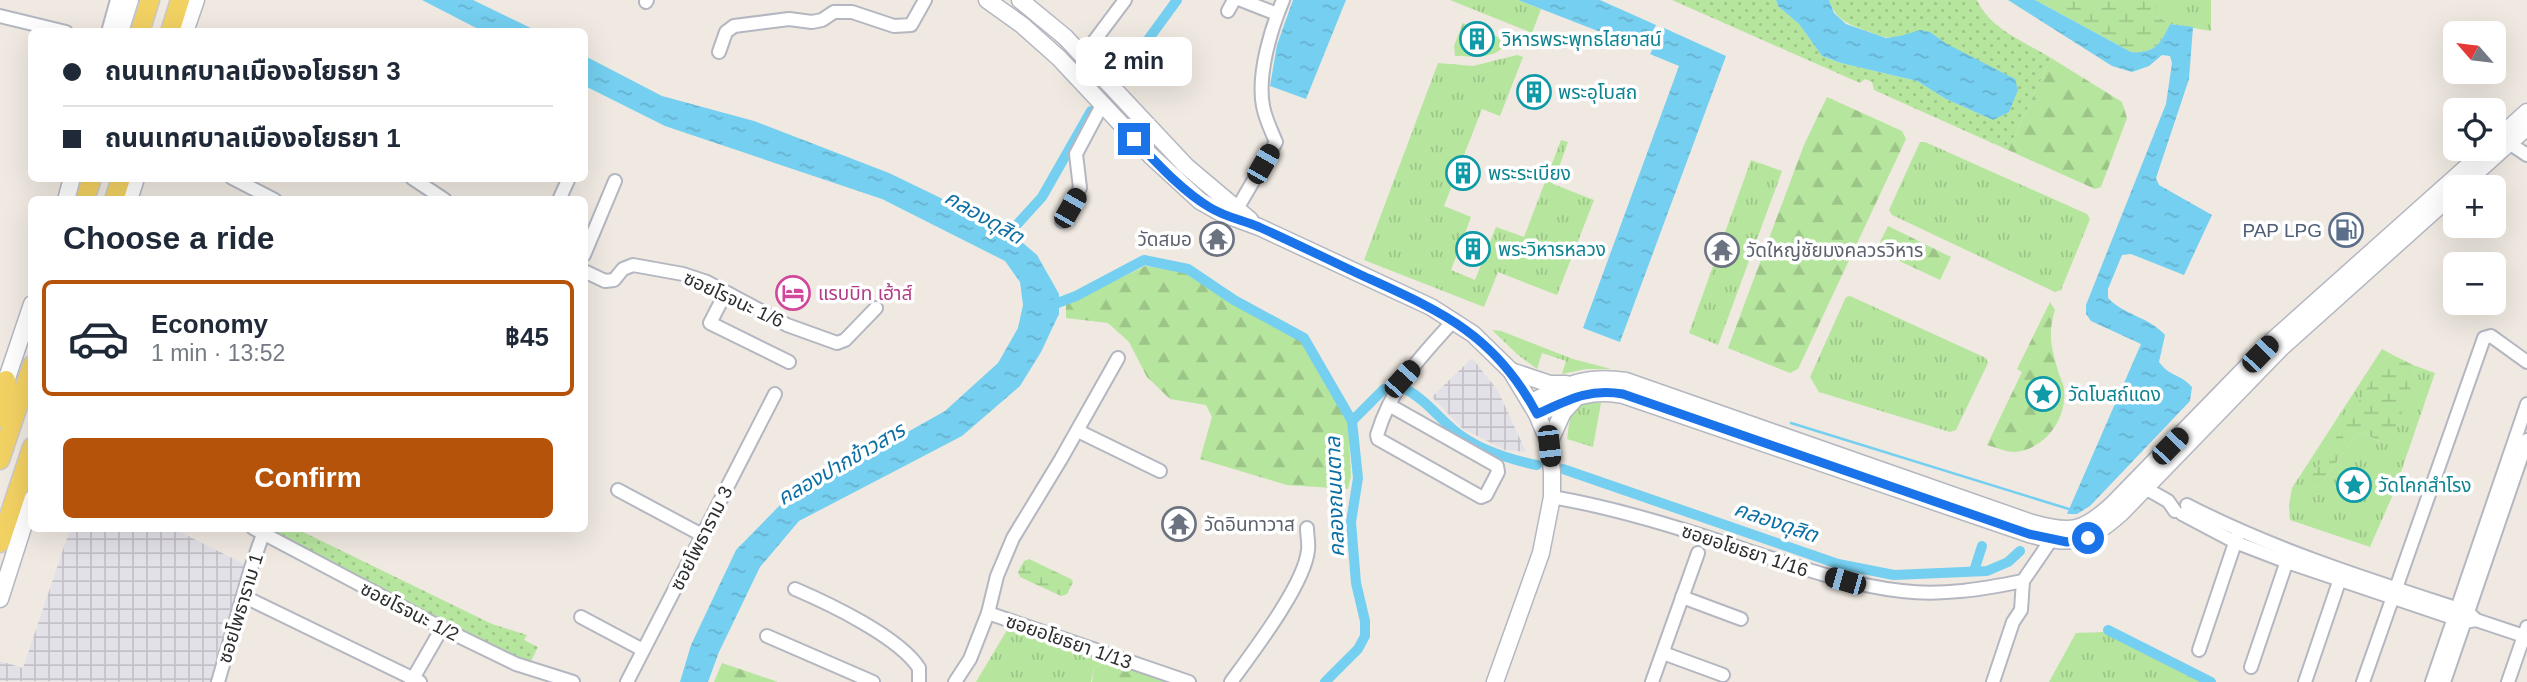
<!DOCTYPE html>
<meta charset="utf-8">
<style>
:root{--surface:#fff;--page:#f6f6f7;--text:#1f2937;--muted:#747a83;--line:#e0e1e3;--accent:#b45309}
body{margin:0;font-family:Arial,"Noto Sans Thai",sans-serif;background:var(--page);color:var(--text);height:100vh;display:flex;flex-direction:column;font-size:26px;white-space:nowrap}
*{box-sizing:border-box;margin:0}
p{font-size:23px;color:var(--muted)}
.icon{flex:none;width:38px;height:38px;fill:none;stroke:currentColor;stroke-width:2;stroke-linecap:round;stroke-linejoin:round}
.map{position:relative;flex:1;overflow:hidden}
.panel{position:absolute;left:28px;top:196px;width:560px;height:336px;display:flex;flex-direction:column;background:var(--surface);border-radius:10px;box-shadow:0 7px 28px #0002}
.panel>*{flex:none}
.banner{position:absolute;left:28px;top:28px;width:560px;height:154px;border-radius:10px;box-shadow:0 7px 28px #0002;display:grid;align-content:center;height:154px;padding:0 35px;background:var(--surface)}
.needle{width:46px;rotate:298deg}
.tools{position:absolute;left:2443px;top:21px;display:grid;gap:14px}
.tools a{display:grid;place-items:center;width:63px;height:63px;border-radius:10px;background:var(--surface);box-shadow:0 7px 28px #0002;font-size:35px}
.end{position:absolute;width:32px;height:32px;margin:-16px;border:9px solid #1a73e8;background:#fff;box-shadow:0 0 0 4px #fff}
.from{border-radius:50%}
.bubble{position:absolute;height:49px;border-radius:10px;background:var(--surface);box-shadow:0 7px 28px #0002;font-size:23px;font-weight:800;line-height:49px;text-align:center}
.car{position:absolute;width:21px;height:42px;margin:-21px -10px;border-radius:9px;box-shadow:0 0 5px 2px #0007;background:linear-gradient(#222 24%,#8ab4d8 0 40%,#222 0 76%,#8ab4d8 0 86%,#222 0)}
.banner b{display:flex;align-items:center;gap:24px;height:66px;font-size:26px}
.banner b+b{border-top:2px solid var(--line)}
.banner i{width:18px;height:18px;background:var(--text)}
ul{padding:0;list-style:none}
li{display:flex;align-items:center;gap:21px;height:116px;margin:0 14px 10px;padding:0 21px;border:4px solid transparent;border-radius:10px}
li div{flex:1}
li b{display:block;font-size:26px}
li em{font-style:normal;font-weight:800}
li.active{border-color:var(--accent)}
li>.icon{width:63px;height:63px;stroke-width:1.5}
h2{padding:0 35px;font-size:32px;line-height:84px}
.action{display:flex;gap:14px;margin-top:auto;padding:14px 35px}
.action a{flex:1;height:80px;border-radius:10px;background:var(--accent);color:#fff;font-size:28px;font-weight:800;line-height:80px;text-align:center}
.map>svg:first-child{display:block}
.industrial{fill:url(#industrial-grid)}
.grass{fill:url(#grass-tufts)}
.forest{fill:url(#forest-firs)}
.wetland{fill:url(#wetland-marsh)}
.park{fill:url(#park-dots)}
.water{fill:url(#water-ripples)}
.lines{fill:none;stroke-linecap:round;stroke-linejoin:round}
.stream{stroke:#75cff0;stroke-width:2.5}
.canal{stroke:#75cff0;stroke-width:10}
.street-casing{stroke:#b4b7c1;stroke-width:16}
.secondary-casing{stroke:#b4b7c1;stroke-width:19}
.primary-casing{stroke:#c9c9c9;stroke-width:21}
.street{stroke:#fff;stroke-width:12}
.secondary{stroke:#fff;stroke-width:16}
.primary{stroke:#f2d163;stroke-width:18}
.route{stroke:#1a73e8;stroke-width:9}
.labels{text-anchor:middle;stroke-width:7;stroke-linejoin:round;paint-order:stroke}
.culture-label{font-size:19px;fill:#0d838f;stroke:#fff;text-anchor:start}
.service-label{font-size:19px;fill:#4e5e75;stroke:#fff;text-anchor:end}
.worship-label{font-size:19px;fill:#5b616d;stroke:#fff;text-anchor:start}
.hotel-label{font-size:19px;fill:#b23c85;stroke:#fff;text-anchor:start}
.street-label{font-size:19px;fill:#2e2e2e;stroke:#fff}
.water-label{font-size:21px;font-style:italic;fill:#0d6fa3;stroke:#fff}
</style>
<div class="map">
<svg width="2527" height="682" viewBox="0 0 2527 682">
<defs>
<pattern id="industrial-grid" width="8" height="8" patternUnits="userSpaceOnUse" patternTransform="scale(1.75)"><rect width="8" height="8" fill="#e3e1e8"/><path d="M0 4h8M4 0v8" fill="none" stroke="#c3c1c7"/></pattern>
<pattern id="grass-tufts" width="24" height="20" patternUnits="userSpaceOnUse" patternTransform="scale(1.75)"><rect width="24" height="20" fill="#b6e59e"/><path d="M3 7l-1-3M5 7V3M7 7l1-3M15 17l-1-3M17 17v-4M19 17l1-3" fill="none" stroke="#9dc588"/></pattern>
<pattern id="forest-firs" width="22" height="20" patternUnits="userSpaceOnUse" patternTransform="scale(1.75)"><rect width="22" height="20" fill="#b6e59e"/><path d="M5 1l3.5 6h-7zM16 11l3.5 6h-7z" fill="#9dc588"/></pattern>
<pattern id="wetland-marsh" width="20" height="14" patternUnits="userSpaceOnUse" patternTransform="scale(1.75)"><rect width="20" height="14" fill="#b6e59e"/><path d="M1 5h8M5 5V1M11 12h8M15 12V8" fill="none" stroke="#9dc588"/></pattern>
<pattern id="park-dots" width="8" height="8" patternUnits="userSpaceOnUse" patternTransform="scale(1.75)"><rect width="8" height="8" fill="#b6e59e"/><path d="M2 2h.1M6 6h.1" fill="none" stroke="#9dc588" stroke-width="1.8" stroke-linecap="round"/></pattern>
<pattern id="water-ripples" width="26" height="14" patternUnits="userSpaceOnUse" patternTransform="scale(1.75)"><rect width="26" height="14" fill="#75cff0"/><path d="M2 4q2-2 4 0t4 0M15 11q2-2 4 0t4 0" fill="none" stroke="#66b2ce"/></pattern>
</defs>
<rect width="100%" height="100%" fill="#efe9e1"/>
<g class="industrial">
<polygon points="1472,358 1498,391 1526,452 1505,450 1462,428 1432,397"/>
<polygon points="70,529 174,529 246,565 211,682 0,681 0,661 23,668"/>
</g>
<g class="grass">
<polygon points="1450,0 1518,0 1541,9 1532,33"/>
<polygon points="2156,0 2211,0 2211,31 2170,24 2156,16"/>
<path d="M1463,23L1498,37L1504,46C1493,60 1471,56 1455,56L1454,46Z"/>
<polygon points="1517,55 1523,57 1500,116 1482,109 1444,206 1471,217 1451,270 1475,280 1496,227 1524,237 1561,140 1568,142 1553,184 1594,200 1557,295 1498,272 1484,307 1364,260 1438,63 1473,66"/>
<polygon points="1920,142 1925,142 2087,214 2090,219 2061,290 2055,292 1892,215 1889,210"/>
<polygon points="1751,160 1782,171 1718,345 1689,333"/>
<polygon points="1850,296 1986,358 1988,363 1956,430 1950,432 1819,392 1810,377 1846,297"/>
<polygon points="1492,330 1501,331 1573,359 1611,369 1586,369 1562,374 1566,361 1542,353 1537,369 1517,354"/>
<polygon points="2382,349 2393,355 2386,358 2314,488 2321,484 2356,435 2363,433 2383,443 2415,374 2413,365 2435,373 2394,492 2370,547 2290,520 2289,505 2292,488"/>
<path d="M1587,403H1601L1593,447L1567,439C1570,423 1568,407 1587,403Z"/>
<polygon points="1014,628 1110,659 1094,668 1091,682 976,682 1007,630"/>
<polygon points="2105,632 2203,682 2049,682 2076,633"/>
</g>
<g class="forest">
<polygon points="2051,58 2122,102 2127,118 2101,187 2095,189 2008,150"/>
<polygon points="1827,97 1902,131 1906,139 1798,369 1790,373 1728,348 1804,145"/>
<polygon points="1888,226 1951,257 1940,280 1876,250"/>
<polygon points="1145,266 1186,272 1231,302 1301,340 1348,423 1351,476 1348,489 1287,485 1200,459 1212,417 1206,405 1170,399 1147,377 1129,342 1108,323 1066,318 1066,305"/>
<path d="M2050,302L2055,310C2047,334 2052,351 2059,374C2061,379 2064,385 2064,390C2067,420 2044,450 2014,452C2006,452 1995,447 1987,445L2022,372L2017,369Z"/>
<polygon points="1110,659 1182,682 1092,682 1094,668"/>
<polygon points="722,663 778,682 714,682"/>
</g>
<g class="wetland">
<path d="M2035,0H2156V16L2170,24C2161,43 2155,54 2131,52Z"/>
<polygon points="2393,355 2413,365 2415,374 2393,440 2383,443 2363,433 2356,435 2321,484 2314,488 2308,485 2310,479 2386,358"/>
<polygon points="1029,559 1071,579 1073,582 1067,594 1061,596 1020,577 1018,572 1024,561"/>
</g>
<g class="park">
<path d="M1672,0H1776L1778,6L1799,24L1822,56L1841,63L1917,81L1946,99L1993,120L1946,44C1917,18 1913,41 1885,37C1880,37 1874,34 1870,32C1850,25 1836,21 1829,0H1977C1990,29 2025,42 2051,58L2008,150L1874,90L1872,82L1865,79L1860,83Z"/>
<polygon points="268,529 297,529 492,624 527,635 524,640 538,647 530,663 442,622"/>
</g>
<g class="water">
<polygon points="422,0 473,0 537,31 482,31"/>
<polygon points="1293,0 1346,0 1306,99 1270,86 1277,45"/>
<polygon points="1518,0 1600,0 1656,25 1644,49"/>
<polygon points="1776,0 1829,0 1834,13 1846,24 1886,38 1900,36 1920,30 1930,32 1947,44 2015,79 2018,90 2009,112 1993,120 1946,99 1917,81 1841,63 1822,56 1799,24 1778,6"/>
<path d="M2008,0H2035L2131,52C2155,54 2161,43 2170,24L2193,27L2189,79L2156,178L2159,185L2212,215L2184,275L2131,254L2122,255L2108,289V298C2124,315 2149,317 2165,335L2159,362C2170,377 2179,373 2192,387L2190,401L2090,506L2077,514H2067L2141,344L2091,321L2086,314V305L2166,104L2172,63L2170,56L2162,55L2149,66L2132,72L2112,66Z"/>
<polygon points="1664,28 1726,56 1620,342 1583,328 1679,66 1650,54"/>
<polygon points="585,56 662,96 754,121 889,173 1009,231 1037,255 1059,294 1059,314 1041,352 1020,386 962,436 799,521 760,567 719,652 708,682 680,682 691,645 736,550 783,502 945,411 998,363 1018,328 1023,305 1020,282 1005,261 882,199 665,126 585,86"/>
</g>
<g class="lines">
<polyline class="stream" points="1791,423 2072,510"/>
<g class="canal">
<polyline points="1120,78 1177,0"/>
<polyline points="1002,241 1042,197 1091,111"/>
<polyline points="1047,307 1076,296 1144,260 1188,269 1234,300 1304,338 1352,421 1358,478 1351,522 1356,583 1365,621 1365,636 1358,649 1325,682"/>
<path d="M1404,388C1426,400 1437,416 1455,431C1478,450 1508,459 1537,465"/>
<polyline points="1352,421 1384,389 1392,387"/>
<polyline points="1563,469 1838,564 1894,575 1987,571 2008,562 2020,551"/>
<polyline points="1974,571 1982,546"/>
<polyline points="2108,630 2211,682"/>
</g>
<g class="street-casing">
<g id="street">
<polyline points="1241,0 1277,14"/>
<polyline points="646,2 647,0"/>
<polyline points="1228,11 1234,0"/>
<polyline points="0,16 66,32"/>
<polyline points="108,32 117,0"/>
<polyline points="719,52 726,32 734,26 789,19 812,22 822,20 834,12 852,12 894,26 911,25 925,0"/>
<polyline points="1083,56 1125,0"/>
<polyline points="2509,143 2527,155"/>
<polyline points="232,178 275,200"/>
<polyline points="412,178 445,200"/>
<polyline points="559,200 569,178"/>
<path d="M1234,214L1276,142C1271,130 1265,118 1263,106C1257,74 1271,29 1283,0"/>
<polyline points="1062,221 1080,188 1076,154 1102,105"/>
<polyline points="584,255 615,181"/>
<polyline points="584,271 605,281 614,280 623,269 633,265 683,274 707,282 787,325 837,343 845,340 876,308"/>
<polyline points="725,294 710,323 789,362"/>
<path d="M1389,405L1497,466L1498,472L1486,495L1481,497L1378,439L1377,435C1392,385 1420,358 1454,320"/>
<polyline points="1078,431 1160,471"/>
<polyline points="2145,488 2168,501 2175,511"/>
<polyline points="618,490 702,535"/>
<path d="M1552,497C1621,509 1686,530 1752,552C1802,568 1850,585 1902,591C1943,596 1983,589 2023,581"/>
<path d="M2187,505C2276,551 2373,581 2468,612L2476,620L2527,637"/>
<polyline points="2182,514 2235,542 2287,562 2465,622 2476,620"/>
<polyline points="253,528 442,628 516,664 573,682"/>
<path d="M795,589C830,604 899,637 919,668V682"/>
<polyline points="243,596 420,682"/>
<polyline points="1682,597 1741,619"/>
<polyline points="988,613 1189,682"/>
<polyline points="581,617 643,650"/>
<polyline points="767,636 873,682"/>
<polyline points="2199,650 2238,534"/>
<polyline points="1663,653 1723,675"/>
<polyline points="2251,667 2289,555"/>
<polyline points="218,682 251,568 263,534"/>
<polyline points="411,682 442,628"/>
<polyline points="627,682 775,394"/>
<polyline points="955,682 970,659 988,613 997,576 1013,538 1061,459 1118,358"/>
<path d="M1231,682C1252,653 1305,584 1308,550C1309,543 1307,536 1307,528"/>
<polyline points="1652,682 1698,553"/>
<polyline points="1993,682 2013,622 2021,610 2023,581 2051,540"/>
<polyline points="2305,682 2342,573"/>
<polyline points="2363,682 2484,338 2491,336 2527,362"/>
<polyline points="2432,682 2527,404"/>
<polyline points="2444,682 2527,440"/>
<polyline points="2508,682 2527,627"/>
</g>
</g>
<g class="secondary-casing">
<g id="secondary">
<polyline points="987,0 1022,25 1059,58 1151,156 1200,201 1221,213 1259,227 1431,307 1473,334 1511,371 1537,414 1549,443 1552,472 1552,497 1541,553 1495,682"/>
<polyline points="1020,0 1065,37 1186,166 1250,220"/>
<polyline points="120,32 130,0"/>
<polyline points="185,32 196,0"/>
<polyline points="2494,142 2527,112"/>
<polyline points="2460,187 2527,127"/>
<polyline points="66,200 72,178"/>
<polyline points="129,200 136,178"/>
<polyline points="1511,371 1550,384 1566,384"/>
<polyline points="2,393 32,304"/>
<path d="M1531,402C1568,385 1585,375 1626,381L2032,523C2071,534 2083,532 2113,504L2273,340L2487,149"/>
<path d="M1537,414C1568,400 1588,388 1623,395L2029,534C2072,546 2087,543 2121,513L2281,348L2455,192"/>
<polyline points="1549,443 1563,412 1574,400"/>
<polyline points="0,599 32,499"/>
</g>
</g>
<g class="primary-casing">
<g id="primary">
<polyline points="140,32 150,0"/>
<polyline points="170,32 180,0"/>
<polyline points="85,200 92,178"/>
<polyline points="114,200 121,178"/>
<polyline points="6,380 8,422"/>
<polyline points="0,460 32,365"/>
<polyline points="0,543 32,447"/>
</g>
</g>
<use href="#street" class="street"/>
<use href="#secondary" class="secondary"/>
<use href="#primary" class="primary"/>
</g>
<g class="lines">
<path class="route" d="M1134,139C1157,163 1181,190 1209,207C1225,217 1242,220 1259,227C1293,242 1327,259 1361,275C1440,311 1494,333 1537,414C1568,400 1588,388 1623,394L2029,534L2067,542L2088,538"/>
</g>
<defs>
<g id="building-ring" transform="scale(1.75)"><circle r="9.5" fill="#fff" stroke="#0f9aa8" stroke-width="1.5"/><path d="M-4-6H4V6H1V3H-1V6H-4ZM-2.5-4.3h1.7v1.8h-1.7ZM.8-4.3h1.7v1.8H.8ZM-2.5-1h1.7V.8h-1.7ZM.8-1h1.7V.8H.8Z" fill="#0f9aa8"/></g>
<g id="fuel-ring" transform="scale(1.75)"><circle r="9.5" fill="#fff" stroke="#5c6f8a" stroke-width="1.5"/><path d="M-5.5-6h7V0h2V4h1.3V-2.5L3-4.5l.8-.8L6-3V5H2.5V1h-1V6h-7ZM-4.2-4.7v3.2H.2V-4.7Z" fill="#5c6f8a"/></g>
<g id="temple-ring" transform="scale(1.75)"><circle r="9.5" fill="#fff" stroke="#6b7280" stroke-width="1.5"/><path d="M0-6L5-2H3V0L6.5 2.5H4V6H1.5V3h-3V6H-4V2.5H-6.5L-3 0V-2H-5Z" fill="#6b7280"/></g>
<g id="hotel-ring" transform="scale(1.75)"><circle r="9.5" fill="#fff" stroke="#d1479c" stroke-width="1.5"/><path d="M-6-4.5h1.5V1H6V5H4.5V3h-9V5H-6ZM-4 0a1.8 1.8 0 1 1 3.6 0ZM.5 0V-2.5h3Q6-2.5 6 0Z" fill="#d1479c"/></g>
<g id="sight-ring" transform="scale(1.75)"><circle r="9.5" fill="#fff" stroke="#0f9aa8" stroke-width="1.5"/><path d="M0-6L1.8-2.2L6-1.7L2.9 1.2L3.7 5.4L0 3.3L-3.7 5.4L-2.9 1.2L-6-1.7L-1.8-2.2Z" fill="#0f9aa8"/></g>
</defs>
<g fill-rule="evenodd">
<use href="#building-ring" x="1477" y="39"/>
<use href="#building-ring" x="1534" y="92"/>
<use href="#building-ring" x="1463" y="173"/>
<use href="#fuel-ring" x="2346" y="230"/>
<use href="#temple-ring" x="1217" y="239"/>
<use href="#building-ring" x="1473" y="249"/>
<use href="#temple-ring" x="1722" y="250"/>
<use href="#hotel-ring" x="793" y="293"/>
<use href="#sight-ring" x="2043" y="394"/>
<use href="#sight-ring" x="2354" y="485"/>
<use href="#temple-ring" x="1179" y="524"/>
</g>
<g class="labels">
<g class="culture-label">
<text x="1502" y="46">วิหารพระพุทธไสยาสน์</text>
<text x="1558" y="99">พระอุโบสถ</text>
<text x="1488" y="180">พระระเบียง</text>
<text x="1498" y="256">พระวิหารหลวง</text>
<text x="2068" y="401">วัดโบสถ์แดง</text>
<text x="2378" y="492">วัดโคกสำโรง</text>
</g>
<g class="service-label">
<text x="2322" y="237">PAP LPG</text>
</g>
<g class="worship-label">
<text x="1192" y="246" text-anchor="end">วัดสมอ</text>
<text x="1746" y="257">วัดใหญ่ชัยมงคลวรวิหาร</text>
<text x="1204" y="531">วัดอินทาวาส</text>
</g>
<g class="hotel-label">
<text x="818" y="300">แรบบิท เฮ้าส์</text>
</g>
<g class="street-label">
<text transform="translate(734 299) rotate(25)" y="7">ซอยโรจนะ 1/6</text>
<text transform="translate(701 538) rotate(-63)" y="7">ซอยโพธาราม 3</text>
<text transform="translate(1745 550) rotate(18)" y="7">ซอยอโยธยา 1/16</text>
<text transform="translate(240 608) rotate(-73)" y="7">ซอยโพธาราม 1</text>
<text transform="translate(410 611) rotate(27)" y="7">ซอยโรจนะ 1/2</text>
<text transform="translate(1069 641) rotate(19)" y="7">ซอยอโยธยา 1/13</text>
</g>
<g class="water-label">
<text transform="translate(984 217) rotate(30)" y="7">คลองดุสิต</text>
<text transform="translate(841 464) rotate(-30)" y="7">คลองปากข้าวสาร</text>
<text transform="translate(1335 497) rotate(-92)" y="7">คลองถนนตาล</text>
<text transform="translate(1776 522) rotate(19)" y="7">คลองดุสิต</text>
</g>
</g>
</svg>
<div class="tools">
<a><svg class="needle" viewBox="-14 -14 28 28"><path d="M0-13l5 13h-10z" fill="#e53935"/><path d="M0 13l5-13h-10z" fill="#747a83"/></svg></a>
<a><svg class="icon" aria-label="locate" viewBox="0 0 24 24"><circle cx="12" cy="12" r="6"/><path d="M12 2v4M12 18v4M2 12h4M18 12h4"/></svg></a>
<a>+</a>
<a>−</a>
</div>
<i class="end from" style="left:2088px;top:538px"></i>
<i class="end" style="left:1134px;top:139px"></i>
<div class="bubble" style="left:1076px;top:37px;width:116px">2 min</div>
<i class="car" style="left:1263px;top:164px;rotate:30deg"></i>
<i class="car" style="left:1070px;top:208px;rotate:30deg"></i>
<i class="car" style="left:2260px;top:354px;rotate:44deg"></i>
<i class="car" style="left:1402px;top:379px;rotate:42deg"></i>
<i class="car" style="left:1549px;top:446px;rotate:174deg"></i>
<i class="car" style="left:2170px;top:446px;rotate:44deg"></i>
<i class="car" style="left:1845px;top:581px;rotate:286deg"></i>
<div class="banner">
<b><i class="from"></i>ถนนเทศบาลเมืองอโยธยา 3</b>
<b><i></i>ถนนเทศบาลเมืองอโยธยา 1</b>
</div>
<section class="panel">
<h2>Choose a ride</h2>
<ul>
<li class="active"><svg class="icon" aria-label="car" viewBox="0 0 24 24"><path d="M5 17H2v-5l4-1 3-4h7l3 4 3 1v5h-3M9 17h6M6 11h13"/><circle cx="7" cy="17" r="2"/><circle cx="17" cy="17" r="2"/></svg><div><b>Economy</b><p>1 min · 13:52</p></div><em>฿45</em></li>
</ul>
<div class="action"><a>Confirm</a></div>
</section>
</div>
